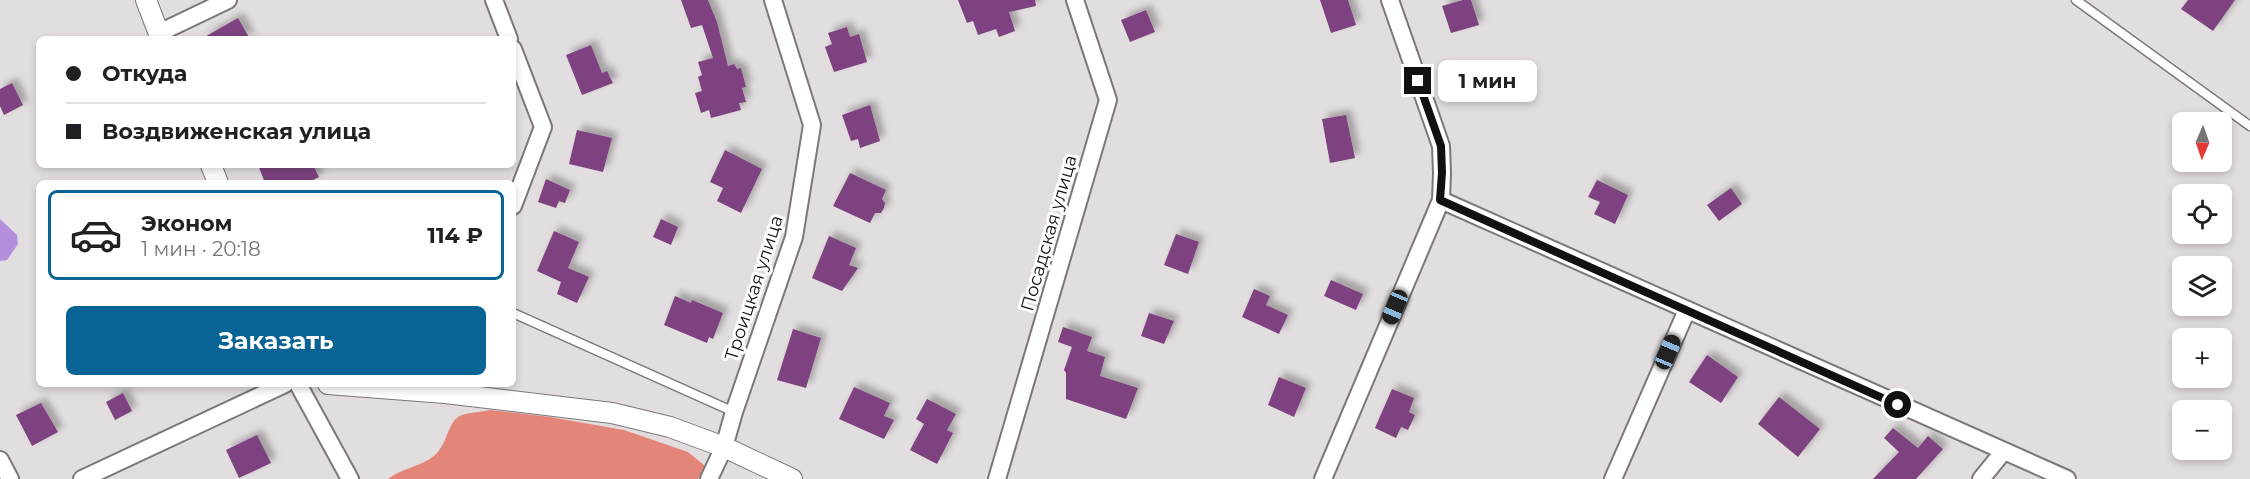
<!DOCTYPE html>
<html lang="ru">
<meta charset="utf-8">
<style>
:root{--surface:#fff;--page:#f6f6f6;--text:#202124;--muted:#757577;--line:#e0e0e0;--accent:#096394}
body{margin:0;font-family:Montserrat,sans-serif;background:var(--page);color:var(--text);height:100vh;display:flex;flex-direction:column;font-size:22px;white-space:nowrap}
*{box-sizing:border-box;margin:0}
p{font-size:20px;color:var(--muted)}
.icon{flex:none;width:33px;height:33px;fill:none;stroke:currentColor;stroke-width:2;stroke-linecap:round;stroke-linejoin:round}
.map{position:relative;flex:1;overflow:hidden}
.side{position:absolute;left:36px;top:180px;width:480px;height:207px;display:flex;flex-direction:column;background:var(--surface);border-radius:9px;box-shadow:0 3px 9px #0003}
.side>*{flex:none}
.guide{position:absolute;left:36px;top:36px;width:480px;height:132px;border-radius:9px;box-shadow:0 3px 9px #0003;display:grid;align-content:center;height:132px;padding:0 30px;background:var(--surface)}
.needle{width:39px;rotate:182deg}
.buttons{position:absolute;left:2172px;top:112px;display:grid;gap:12px}
.buttons a{display:grid;place-items:center;width:60px;height:60px;border-radius:9px;background:var(--surface);box-shadow:0 3px 9px #0003;font-size:30px}
.end{position:absolute;width:27px;height:27px;margin:-14px;border:8px solid #121011;background:#fff;box-shadow:0 0 0 3px #fff}
.from{border-radius:50%}
.bubble{position:absolute;height:42px;border-radius:9px;background:var(--surface);box-shadow:0 3px 9px #0003;font-size:20px;font-weight:700;line-height:42px;text-align:center}
.car{position:absolute;width:18px;height:36px;margin:-18px -9px;border-radius:8px;box-shadow:0 0 4px 2px #0007;background:linear-gradient(#222 24%,#8ab4d8 0 40%,#222 0 76%,#8ab4d8 0 86%,#222 0)}
.guide b{display:flex;align-items:center;gap:21px;height:57px;font-size:22px}
.guide b+b{border-top:2px solid var(--line)}
.guide i{width:15px;height:15px;background:var(--text)}
ul{padding:10px 0 0;list-style:none}
li{display:flex;align-items:center;gap:18px;height:90px;margin:0 12px 9px;padding:0 18px;border:3px solid transparent;border-radius:9px}
li div{flex:1}
li b{display:block;font-size:22px}
li em{font-style:normal;font-weight:700}
li.selected{border-color:var(--accent)}
li>.icon{width:54px;height:54px;stroke-width:1.5}
.primary-button{display:flex;gap:12px;margin-top:auto;padding:12px 30px}
.primary-button a{flex:1;height:69px;border-radius:9px;background:var(--accent);color:#fff;font-size:24px;font-weight:700;line-height:69px;text-align:center}
.map>svg:first-child{display:block}
.forest{fill:#e38578}
.water{fill:#b28edd}
.building{fill:#7d427f;filter:url(#shadow)}
.lines{fill:none;stroke-linecap:round;stroke-linejoin:round}
.service-casing{stroke:#7c7779;stroke-width:11}
.minor-casing{stroke:#7c7779;stroke-width:20}
.tertiary-casing{stroke:#7c7779;stroke-width:22}
.service{stroke:#fff;stroke-width:8}
.minor{stroke:#fff;stroke-width:16}
.tertiary{stroke:#fff;stroke-width:20}
.route{stroke:#121011;stroke-width:8}
.labels{text-anchor:middle;stroke-width:6;stroke-linejoin:round;paint-order:stroke}
.street-label{font-size:18px;fill:#121011;stroke:#fff}
</style>
<div class="map">
<svg width="2250" height="479" viewBox="0 0 2250 479">
<defs>
<filter id="shadow"><feDropShadow dx="5.5" dy="-5.5" stdDeviation="3" flood-color="#0004"/></filter>
</defs>
<rect width="100%" height="100%" fill="#e2dddf"/>
<path class="forest" d="M490,410L550,417L624,430L688,452L705,466L698,479H388C402,468 420,467 434,456C449,443 447,420 462,415C471,412 481,412 490,410Z"/>
<polygon class="water" points="0,219 17,235 18,244 7,260 0,261"/>
<g class="building">
<polygon points="681,0 708,0 717,22 728,66 734,64 737,69 741,68 746,87 742,88 746,102 739,103 741,110 711,118 709,110 701,113 695,93 702,91 698,77 702,75 698,62 713,58 702,25 691,28"/>
<polygon points="958,0 1035,0 1036,6 1009,12 1015,31 999,37 996,29 978,35 973,21 967,23"/>
<polygon points="1320,0 1348,0 1356,25 1331,33"/>
<polygon points="1463,0 1471,0 1479,25 1451,33 1442,6"/>
<polygon points="2188,0 2235,0 2213,31 2181,9"/>
<polygon points="1146,10 1155,32 1130,42 1121,20"/>
<polygon points="238,18 250,39 201,39"/>
<polygon points="847,27 850,37 859,34 867,62 834,72 825,47 832,44 828,33"/>
<polygon points="591,45 602,73 607,71 613,83 582,95 566,55"/>
<polygon points="12,83 23,105 4,115 0,106 0,89"/>
<polygon points="870,105 880,141 860,148 858,139 851,141 842,115"/>
<polygon points="1346,115 1355,158 1330,163 1322,119"/>
<polygon points="577,130 612,138 603,172 569,164"/>
<polygon points="725,150 762,169 741,213 717,201 723,188 710,182"/>
<polygon points="258,165 313,165 319,177 307,183 265,183"/>
<polygon points="850,173 886,190 882,199 885,203 884,208 881,213 875,213 870,223 833,206"/>
<polygon points="546,179 570,190 565,203 559,201 556,208 538,202"/>
<polygon points="1597,180 1628,195 1615,224 1594,214 1600,202 1588,197"/>
<polygon points="1731,188 1742,204 1719,221 1707,205"/>
<polygon points="661,219 678,227 671,245 653,237"/>
<polygon points="554,231 579,242 568,268 589,277 577,303 557,294 561,282 537,271"/>
<polygon points="1176,234 1199,242 1188,274 1164,265"/>
<polygon points="829,236 856,248 849,265 858,268 842,291 812,278"/>
<polygon points="1331,280 1363,294 1356,310 1324,296"/>
<polygon points="1254,289 1270,296 1266,305 1288,315 1279,334 1242,317"/>
<polygon points="675,296 691,303 692,300 723,313 713,339 709,337 707,343 664,325"/>
<polygon points="1149,313 1174,321 1164,344 1141,336"/>
<polygon points="1063,327 1092,337 1087,351 1105,357 1100,376 1138,388 1126,419 1066,399 1066,373 1064,370 1072,347 1058,342"/>
<polygon points="793,329 821,338 806,388 777,380"/>
<polygon points="1707,355 1738,377 1721,403 1689,382"/>
<polygon points="1279,377 1306,388 1294,417 1268,405"/>
<polygon points="854,387 890,403 884,416 894,420 884,439 839,419"/>
<polygon points="1392,389 1414,398 1409,412 1415,415 1408,430 1401,427 1396,438 1375,428"/>
<polygon points="123,393 132,411 115,420 106,402"/>
<polygon points="1779,397 1820,429 1798,457 1758,424"/>
<polygon points="927,399 956,414 947,430 953,433 937,464 910,450 924,424 916,419"/>
<polygon points="41,403 58,432 32,446 16,415"/>
<polygon points="1893,428 1918,448 1928,436 1943,449 1916,479 1873,479 1899,452 1884,438"/>
<polygon points="257,435 271,463 239,478 226,450"/>
</g>
<g class="lines">
<g class="service-casing">
<g id="service">
<polyline points="2076,0 2250,126"/>
<polyline points="513,313 734,412"/>
</g>
</g>
<g class="minor-casing">
<g id="minor">
<polyline points="494,0 509,39"/>
<polyline points="159,33 228,0"/>
<polyline points="513,49 543,127 513,206"/>
<polyline points="1441,200 2067,479"/>
<polyline points="298,384 350,479"/>
<polyline points="0,460 10,479"/>
<polyline points="82,479 285,384"/>
<polyline points="709,479 724,447 734,412 794,237 812,125 773,0"/>
<polyline points="997,479 1108,100 1075,0"/>
<polyline points="1323,479 1441,200 1442,173 1441,146 1390,0"/>
<polyline points="1613,479 1687,310"/>
<polyline points="1981,479 2003,452"/>
</g>
</g>
<g class="tertiary-casing">
<g id="tertiary">
<polyline points="146,0 161,39"/>
<polyline points="211,165 218,183"/>
<polyline points="328,384 445,393 612,413 670,427 724,447 792,479"/>
</g>
</g>
<use href="#service" class="service"/>
<use href="#minor" class="minor"/>
<use href="#tertiary" class="tertiary"/>
</g>
<g class="lines">
<polyline class="route" points="1418,81 1441,146 1442,173 1440,200 1898,405"/>
</g>
<g class="labels">
<g class="street-label">
<text transform="translate(1049 233) rotate(-74)" y="6">Посадская улица</text>
<text transform="translate(754 288) rotate(-72)" y="6">Троицкая улица</text>
</g>
</g>
</svg>
<div class="buttons">
<a><svg class="needle" viewBox="-14 -14 28 28"><path d="M0-13l5 13h-10z" fill="#e53935"/><path d="M0 13l5-13h-10z" fill="#757577"/></svg></a>
<a><svg class="icon" aria-label="locate" viewBox="0 0 24 24"><circle cx="12" cy="12" r="6"/><path d="M12 2v4M12 18v4M2 12h4M18 12h4"/></svg></a>
<a><svg class="icon" aria-label="layers" viewBox="0 0 24 24"><path d="M12 4l9 5-9 5-9-5zM3 14l9 5 9-5"/></svg></a>
<a>+</a>
<a>−</a>
</div>
<i class="end from" style="left:1898px;top:405px"></i>
<i class="end" style="left:1418px;top:81px"></i>
<div class="bubble" style="left:1438px;top:60px;width:99px">1 мин</div>
<i class="car" style="left:1395px;top:307px;rotate:203deg"></i>
<i class="car" style="left:1668px;top:352px;rotate:23deg"></i>
<div class="guide">
<b><i class="from"></i>Откуда</b>
<b><i></i>Воздвиженская улица</b>
</div>
<section class="side">
<ul>
<li class="selected"><svg class="icon" aria-label="car" viewBox="0 0 24 24"><path d="M5 17H2v-5l4-1 3-4h7l3 4 3 1v5h-3M9 17h6M6 11h13"/><circle cx="7" cy="17" r="2"/><circle cx="17" cy="17" r="2"/></svg><div><b>Эконом</b><p>1 мин · 20:18</p></div><em>114 ₽</em></li>
</ul>
<div class="primary-button"><a>Заказать</a></div>
</section>
</div>
